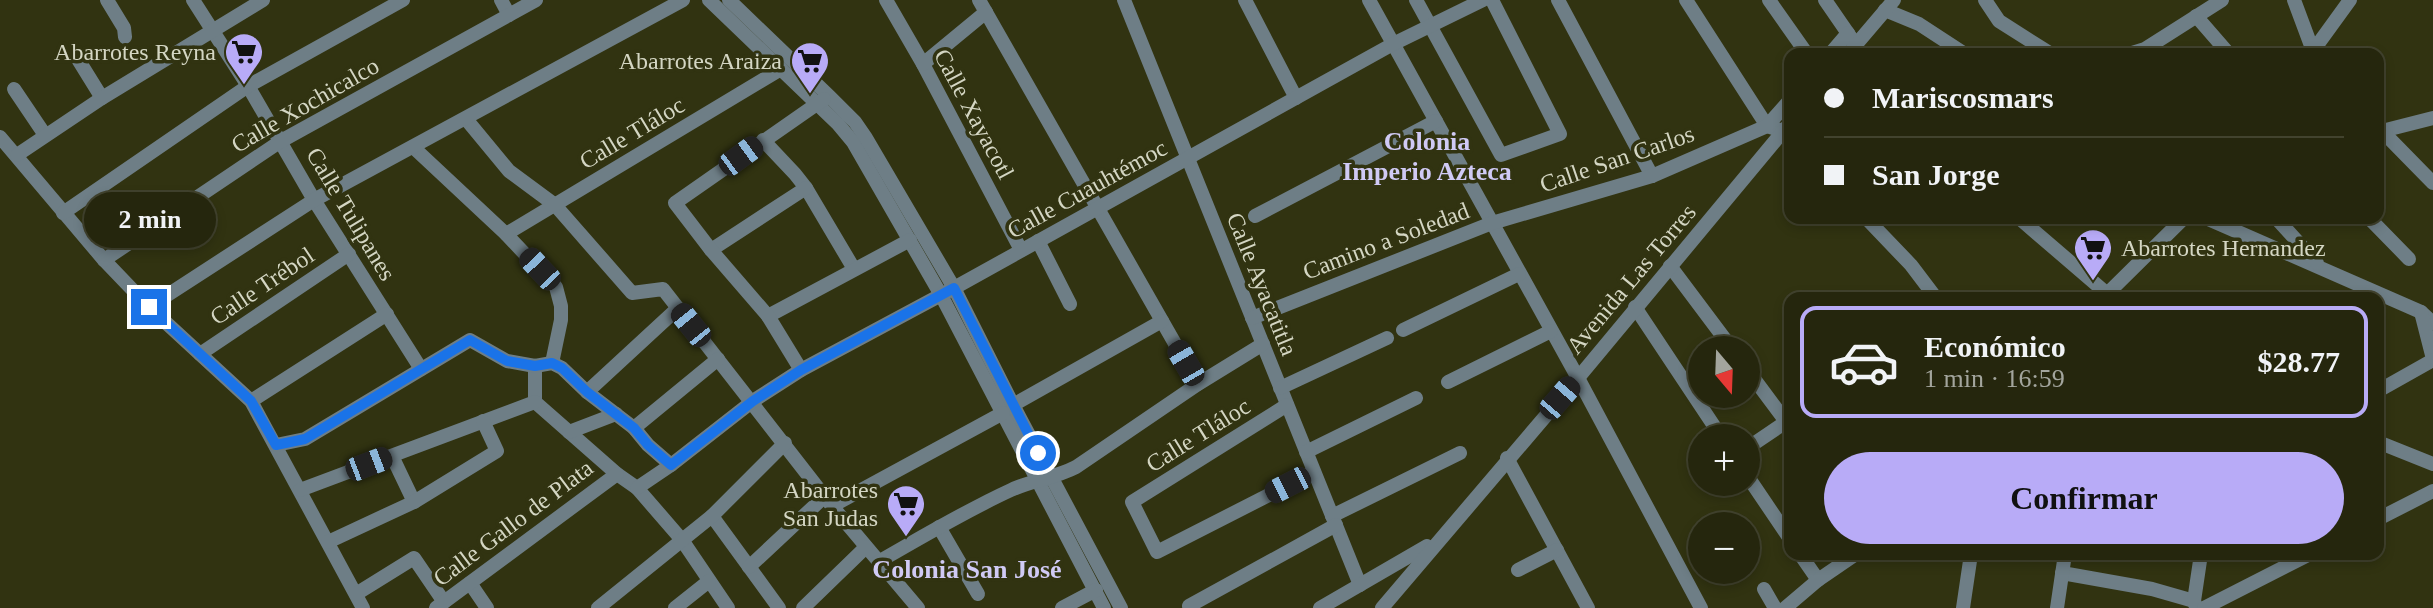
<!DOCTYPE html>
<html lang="es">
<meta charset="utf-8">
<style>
:root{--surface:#25260d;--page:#2d2e16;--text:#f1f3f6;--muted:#a3a59d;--line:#42432e;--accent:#b8abf7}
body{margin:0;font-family:"Times New Roman",serif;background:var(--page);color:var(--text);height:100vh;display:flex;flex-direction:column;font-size:30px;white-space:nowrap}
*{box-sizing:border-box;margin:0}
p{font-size:26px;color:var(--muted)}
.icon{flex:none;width:44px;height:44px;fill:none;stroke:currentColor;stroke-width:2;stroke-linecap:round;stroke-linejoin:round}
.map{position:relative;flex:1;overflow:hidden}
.panel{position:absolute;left:1784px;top:292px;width:600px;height:268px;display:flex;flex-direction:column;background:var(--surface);border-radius:16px;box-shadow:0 4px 12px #0003,0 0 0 2px var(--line)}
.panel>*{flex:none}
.guide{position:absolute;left:1784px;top:48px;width:600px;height:176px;border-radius:16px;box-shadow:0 4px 12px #0003,0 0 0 2px var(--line);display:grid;align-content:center;height:176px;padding:0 40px;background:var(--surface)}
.needle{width:52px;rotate:161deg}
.fabs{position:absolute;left:1688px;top:336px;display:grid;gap:16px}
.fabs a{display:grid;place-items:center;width:72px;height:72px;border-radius:50%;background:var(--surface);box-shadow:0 4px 12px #0003,0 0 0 2px var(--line);font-size:40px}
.end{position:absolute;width:36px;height:36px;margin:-18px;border:10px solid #1a73e8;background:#fff;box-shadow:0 0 0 4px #fff}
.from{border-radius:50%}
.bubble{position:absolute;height:56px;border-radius:28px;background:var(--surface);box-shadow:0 4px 12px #0003,0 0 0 2px var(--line);font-size:26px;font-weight:600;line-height:56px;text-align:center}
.car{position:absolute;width:24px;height:48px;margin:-24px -12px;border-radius:10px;box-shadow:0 0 6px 2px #0007;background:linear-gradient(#222 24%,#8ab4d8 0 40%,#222 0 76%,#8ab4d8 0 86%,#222 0)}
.guide b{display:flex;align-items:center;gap:28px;height:76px;font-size:30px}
.guide b+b{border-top:2px solid var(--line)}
.guide i{width:20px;height:20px;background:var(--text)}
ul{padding:14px 0 0;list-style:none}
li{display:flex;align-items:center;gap:24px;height:112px;margin:0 16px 12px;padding:0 24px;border:4px solid var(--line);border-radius:16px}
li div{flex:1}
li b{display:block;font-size:30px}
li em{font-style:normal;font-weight:600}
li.on{border-color:var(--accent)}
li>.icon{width:72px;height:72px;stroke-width:1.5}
.primary-button{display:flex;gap:16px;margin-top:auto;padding:16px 40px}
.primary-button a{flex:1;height:92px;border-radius:48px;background:var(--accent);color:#111;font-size:32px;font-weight:600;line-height:92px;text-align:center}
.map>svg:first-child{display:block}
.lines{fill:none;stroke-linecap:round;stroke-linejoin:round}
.minor{stroke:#6e7e86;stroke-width:14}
.route{stroke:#1a73e8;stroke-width:10}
.labels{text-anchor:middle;stroke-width:7;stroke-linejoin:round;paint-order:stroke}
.poi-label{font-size:24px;fill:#d4d6c3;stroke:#313311;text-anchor:end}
.street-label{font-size:24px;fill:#d4d6c3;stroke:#313311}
.neighbourhood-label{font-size:26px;font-weight:bold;fill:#d0caf5;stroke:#313311}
</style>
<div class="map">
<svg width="2433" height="608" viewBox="0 0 2433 608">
<rect width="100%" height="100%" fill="#313311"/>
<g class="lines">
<g class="minor">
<polyline points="107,0 124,28 125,37"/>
<polyline points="193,0 248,86 314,200 421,369"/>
<polyline points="501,0 509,15"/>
<polyline points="709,0 838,124 853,142 941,295 1104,608"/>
<polyline points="729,0 829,96 855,122 866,138 954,288 1013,405 1121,608"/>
<polyline points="886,0 923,64 1021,250"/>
<polyline points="979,0 1198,384"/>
<polyline points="1124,0 1360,585"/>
<polyline points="1245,0 1296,98"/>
<polyline points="1369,0 1578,378 1701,608"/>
<polyline points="1416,0 1501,155 1560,134 1492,0"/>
<polyline points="1558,0 1652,176"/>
<polyline points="1686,0 1767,126 1783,131 1790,139"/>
<polyline points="1769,0 1807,54"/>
<polyline points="1825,0 1856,45"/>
<polyline points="1985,0 1999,21 2051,54"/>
<polyline points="2294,0 2313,51"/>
<polyline points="1885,10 1919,24 1965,54"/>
<polyline points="2196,16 2229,54"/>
<polyline points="1830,54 1848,33"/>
<polyline points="1848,54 1894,0"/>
<polyline points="2129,54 2145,49 2222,0"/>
<polyline points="2308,54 2313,51 2350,0"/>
<polyline points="76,56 102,98"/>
<polyline points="923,64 986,12"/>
<polyline points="14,89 45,135"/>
<polyline points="466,119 509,171 555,205 632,293 663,289 832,506 918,608"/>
<polyline points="2378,132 2433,118"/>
<polyline points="2383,132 2433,183"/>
<polyline points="0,137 104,260 149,307 251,401 363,608"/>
<polyline points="763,140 795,174 806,188 854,269"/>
<polyline points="413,147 506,234 556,287 561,306 561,320 552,363"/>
<polyline points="17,155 102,98 263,0"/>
<polyline points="63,213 248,86 403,0"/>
<polyline points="1255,216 1436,121"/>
<polyline points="1866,218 1911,265 1936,298"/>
<polyline points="2019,218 2112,298"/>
<polyline points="2206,218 2421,312 2433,323"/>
<polyline points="2276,218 2317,263"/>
<polyline points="2369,218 2409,259"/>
<polyline points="506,234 781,69"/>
<polyline points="1038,241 1070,304"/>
<polyline points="711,250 806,188"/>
<polyline points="104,260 281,141 536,0"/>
<polyline points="1670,266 1733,350"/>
<polyline points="2107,294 2184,218"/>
<polyline points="149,307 314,200 683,0"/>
<polyline points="1635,307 1722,438"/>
<polyline points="2421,312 2433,359"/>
<polyline points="768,316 910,240"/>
<polyline points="1252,318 1492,223 1652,176 1767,126 1790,100"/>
<polyline points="1403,330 1519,274"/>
<polyline points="200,354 349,254"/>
<polyline points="535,366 535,402"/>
<polyline points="1746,368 1790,427"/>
<polyline points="801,370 768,316 711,250 675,203 824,99"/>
<polyline points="1448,382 1551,331"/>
<polyline points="1280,388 1387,338"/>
<polyline points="2378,391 2433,360"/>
<polyline points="587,392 677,309"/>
<polyline points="251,401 387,314"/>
<polyline points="535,402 617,474 637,488 682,540 728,608"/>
<polyline points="1013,405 1162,321"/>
<polyline points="1287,405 1132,502 1157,552 1314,472"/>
<polyline points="634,428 718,359"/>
<polyline points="569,432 616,414"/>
<polyline points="2378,442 2433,464"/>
<polyline points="276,445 305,439 470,340 507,361 535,366 552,363 562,368 587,392 634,428 648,445 671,465"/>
<polyline points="1746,449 1786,422"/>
<polyline points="1306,452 1416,398"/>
<polyline points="392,456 414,502"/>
<polyline points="1507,458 1588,608"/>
<polyline points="1746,474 1790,539"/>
<polyline points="637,488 671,465 753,401 801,370 954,288 1393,44 1483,0"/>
<polyline points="300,490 535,402"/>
<polyline points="832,506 1003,413"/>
<polyline points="712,516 779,608"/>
<polyline points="1332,516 1460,453"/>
<polyline points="2378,519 2433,491"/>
<polyline points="939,527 978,594"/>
<polyline points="328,542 414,502 497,451 483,421"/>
<polyline points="1800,554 1818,580"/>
<path d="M878,562C922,537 965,511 1011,490C1032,480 1055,478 1076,467L1198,384L1263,344"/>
<polyline points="749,567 825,496"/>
<polyline points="1518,570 1557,550"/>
<polyline points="2062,573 2152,589 2194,601"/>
<polyline points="470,583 487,608"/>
<polyline points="1764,589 1775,608"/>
<polyline points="356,594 414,558 444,602"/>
<polyline points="1189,606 1336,525"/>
<polyline points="2196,607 2194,601 2201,554"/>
<polyline points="436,608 617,474"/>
<polyline points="598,608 712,516 785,443"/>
<polyline points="675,608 709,581"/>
<polyline points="803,608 866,547"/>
<polyline points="1062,608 1096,590"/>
<polyline points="1320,608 1427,546"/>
<polyline points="1382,608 1578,378 1790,123"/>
<polyline points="1785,608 1818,580 1856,554"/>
<polyline points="1963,608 1971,554"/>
<polyline points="2057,608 2065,554"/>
<polyline points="2204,608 2310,554"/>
</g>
</g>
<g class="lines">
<polyline class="route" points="149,307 251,401 276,445 305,439 470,340 507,361 535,366 552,363 562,368 587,392 634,428 648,445 671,465 753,401 801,370 954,288 1038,453"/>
</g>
<defs>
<g id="supermarket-pin" transform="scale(2)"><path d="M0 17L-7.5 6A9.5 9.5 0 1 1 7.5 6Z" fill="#b8abf7" stroke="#313311"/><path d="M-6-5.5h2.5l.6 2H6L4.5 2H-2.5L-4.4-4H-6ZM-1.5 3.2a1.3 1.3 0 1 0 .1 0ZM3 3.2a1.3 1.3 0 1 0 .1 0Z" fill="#111"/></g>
</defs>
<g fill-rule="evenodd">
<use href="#supermarket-pin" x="244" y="52"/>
<use href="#supermarket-pin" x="810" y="61"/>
<use href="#supermarket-pin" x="2093" y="248"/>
<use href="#supermarket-pin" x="906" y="504"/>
</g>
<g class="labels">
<g class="poi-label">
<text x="216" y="60">Abarrotes Reyna</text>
<text x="782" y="69">Abarrotes Araiza</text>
<text x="2121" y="256" text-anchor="start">Abarrotes Hernandez</text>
<text x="878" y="498">Abarrotes<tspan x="878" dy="28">San Judas</tspan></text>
</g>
<g class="street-label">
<text transform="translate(305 105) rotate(-30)" y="8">Calle Xochicalco</text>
<text transform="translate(974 114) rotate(62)" y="8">Calle Xayacotl</text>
<text transform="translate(632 133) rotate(-31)" y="8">Calle Tláloc</text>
<text transform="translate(1617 159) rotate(-19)" y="8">Calle San Carlos</text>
<text transform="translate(1087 189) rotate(-29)" y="8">Calle Cuauhtémoc</text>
<text transform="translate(351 214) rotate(59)" y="8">Calle Tulipanes</text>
<text transform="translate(1386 241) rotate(-21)" y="8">Camino a Soledad</text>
<text transform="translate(1631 279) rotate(-50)" y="8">Avenida Las Torres</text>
<text transform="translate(1262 284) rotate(68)" y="8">Calle Ayacatitla</text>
<text transform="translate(262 286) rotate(-34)" y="8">Calle Trébol</text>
<text transform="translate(1198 435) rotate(-32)" y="8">Calle Tláloc</text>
<text transform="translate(513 523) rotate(-37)" y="8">Calle Gallo de Plata</text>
</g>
<g class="neighbourhood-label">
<text x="1427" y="150">Colonia<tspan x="1427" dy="30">Imperio Azteca</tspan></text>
<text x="967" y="578">Colonia San José</text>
</g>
</g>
</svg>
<div class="fabs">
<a><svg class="needle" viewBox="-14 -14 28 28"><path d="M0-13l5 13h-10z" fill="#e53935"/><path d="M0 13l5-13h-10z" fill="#a3a59d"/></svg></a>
<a>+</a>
<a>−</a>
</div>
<i class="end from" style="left:1038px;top:453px"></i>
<i class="end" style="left:149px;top:307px"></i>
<div class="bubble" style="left:84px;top:192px;width:132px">2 min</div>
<i class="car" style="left:741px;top:156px;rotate:54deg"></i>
<i class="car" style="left:540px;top:269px;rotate:317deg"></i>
<i class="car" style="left:691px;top:325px;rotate:321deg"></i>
<i class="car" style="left:1186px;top:363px;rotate:330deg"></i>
<i class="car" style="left:1560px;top:398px;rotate:41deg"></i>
<i class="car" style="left:369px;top:464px;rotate:69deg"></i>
<i class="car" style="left:1288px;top:485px;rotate:243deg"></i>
<div class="guide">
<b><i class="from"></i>Mariscosmars</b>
<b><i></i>San Jorge</b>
</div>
<section class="panel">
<ul>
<li class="on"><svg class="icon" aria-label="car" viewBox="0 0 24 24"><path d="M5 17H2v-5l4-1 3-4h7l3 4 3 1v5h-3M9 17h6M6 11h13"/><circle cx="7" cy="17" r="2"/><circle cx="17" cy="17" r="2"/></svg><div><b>Económico</b><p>1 min · 16:59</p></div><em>$28.77</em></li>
</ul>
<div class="primary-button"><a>Confirmar</a></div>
</section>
</div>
